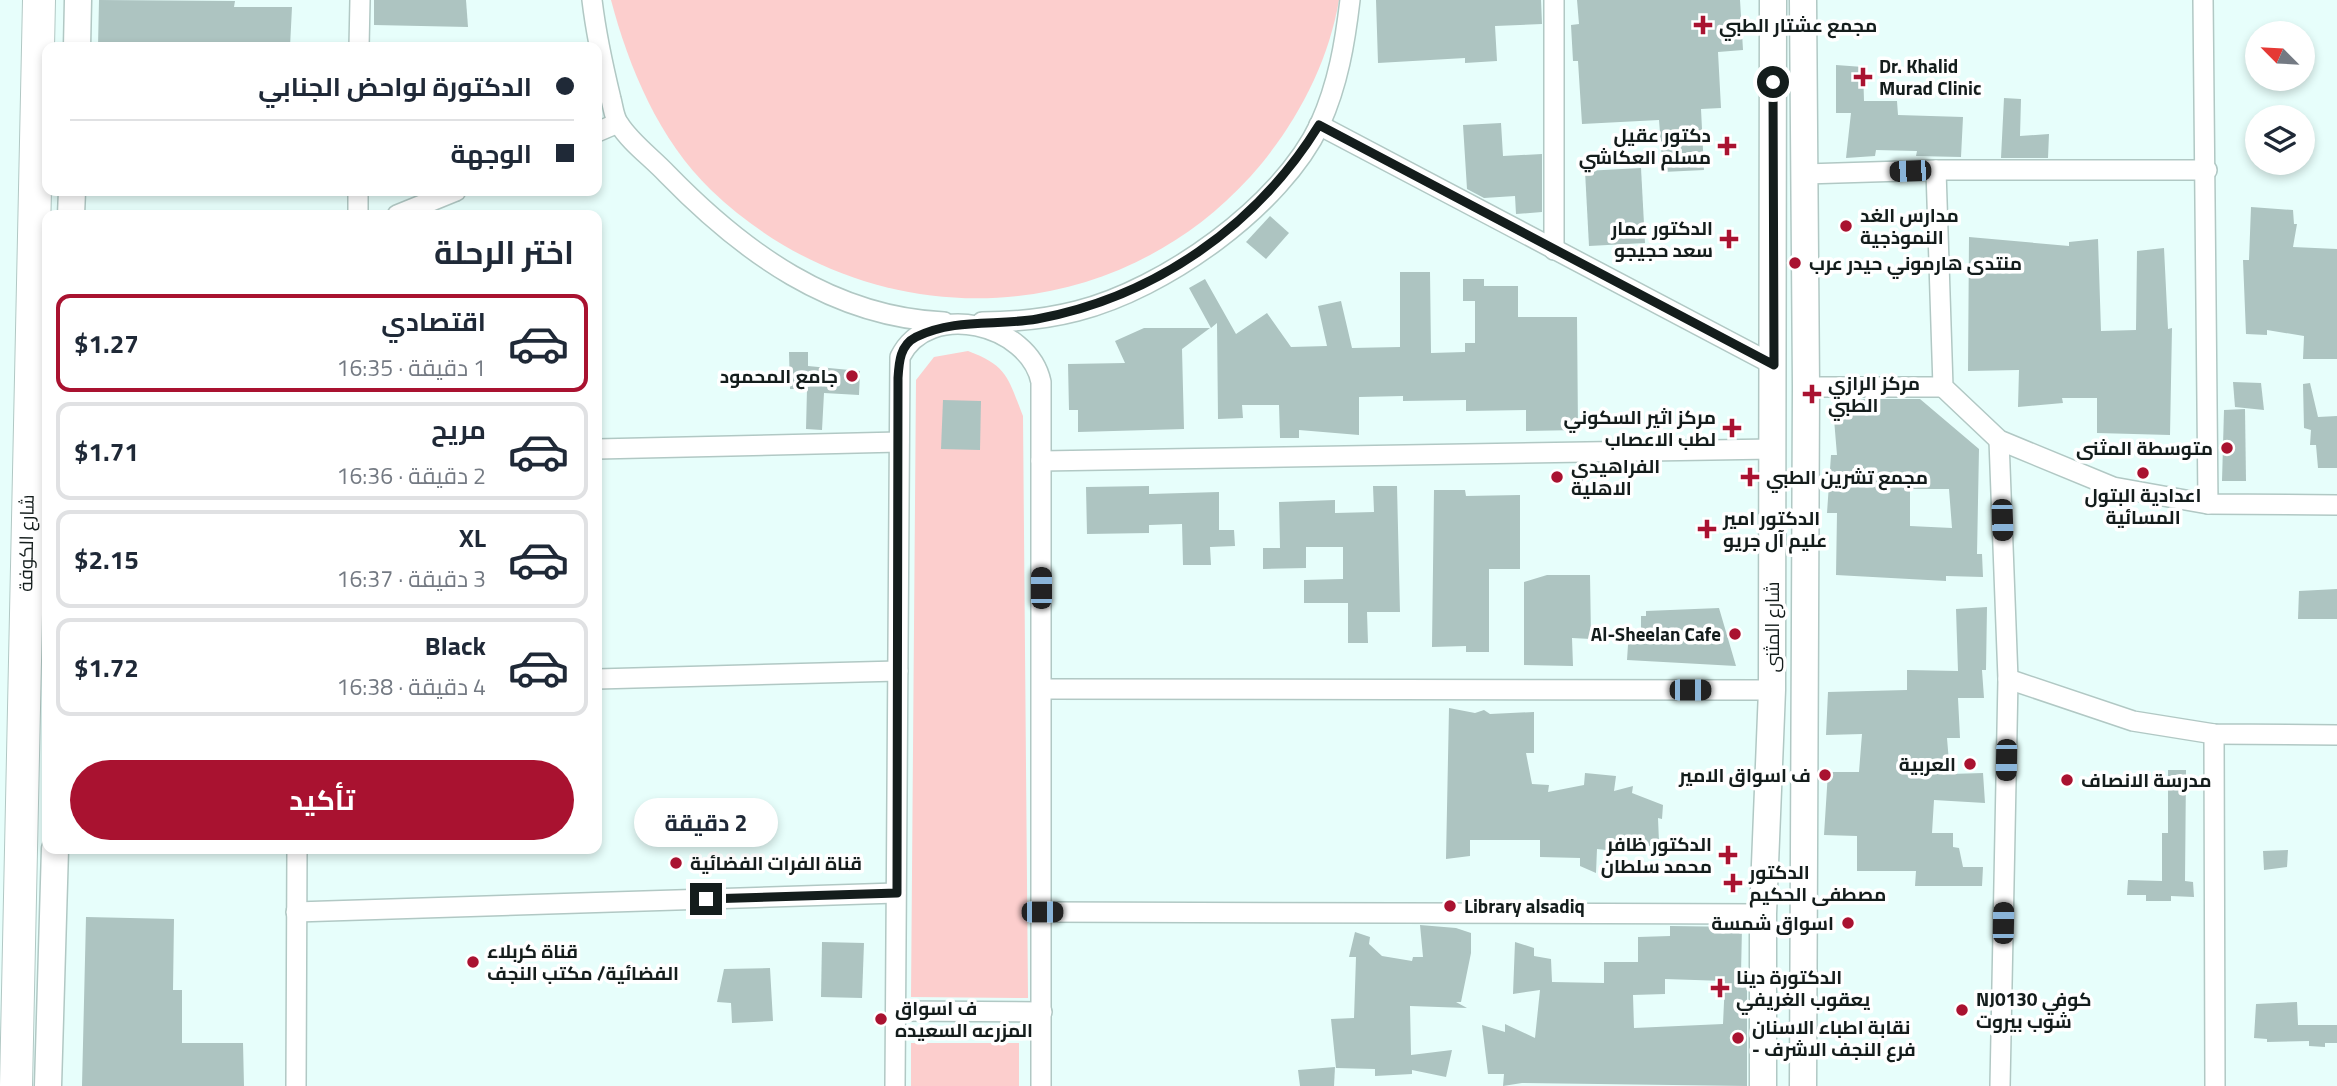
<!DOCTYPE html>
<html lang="ar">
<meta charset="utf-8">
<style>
:root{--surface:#fff;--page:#f6f6f7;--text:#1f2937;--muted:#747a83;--line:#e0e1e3;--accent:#a91230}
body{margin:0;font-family:"Titillium Web",Cairo,sans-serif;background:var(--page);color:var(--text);direction:rtl;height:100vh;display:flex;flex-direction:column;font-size:26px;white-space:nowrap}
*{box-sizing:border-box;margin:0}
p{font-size:23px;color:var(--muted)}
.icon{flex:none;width:38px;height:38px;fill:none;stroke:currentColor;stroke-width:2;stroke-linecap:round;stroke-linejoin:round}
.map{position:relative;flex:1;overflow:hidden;direction:ltr}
.sheet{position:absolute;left:42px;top:210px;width:560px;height:644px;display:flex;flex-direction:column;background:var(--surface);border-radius:14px;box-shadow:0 4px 10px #0003;direction:rtl}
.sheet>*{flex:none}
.guide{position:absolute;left:42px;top:42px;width:560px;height:154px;border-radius:14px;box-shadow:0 4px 10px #0003;direction:rtl;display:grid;align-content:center;height:154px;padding:0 28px;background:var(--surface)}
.needle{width:46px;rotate:294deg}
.fabs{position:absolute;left:2245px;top:21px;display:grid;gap:14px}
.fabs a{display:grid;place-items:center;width:70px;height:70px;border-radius:50%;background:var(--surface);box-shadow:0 4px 10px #0003;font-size:35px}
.end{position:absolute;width:32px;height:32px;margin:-16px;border:9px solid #141d1c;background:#fff;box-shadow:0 0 0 4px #fff}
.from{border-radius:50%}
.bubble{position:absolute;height:49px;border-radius:24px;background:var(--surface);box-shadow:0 4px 10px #0003;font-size:23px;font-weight:700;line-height:49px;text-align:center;direction:rtl}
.car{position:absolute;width:21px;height:42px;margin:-21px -10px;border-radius:9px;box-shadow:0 0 5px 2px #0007;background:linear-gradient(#222 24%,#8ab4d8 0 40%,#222 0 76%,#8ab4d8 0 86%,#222 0)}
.guide b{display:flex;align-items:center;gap:24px;height:66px;font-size:26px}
.guide b+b{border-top:2px solid var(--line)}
.guide i{width:18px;height:18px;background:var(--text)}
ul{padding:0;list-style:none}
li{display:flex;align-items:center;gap:21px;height:98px;margin:0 14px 10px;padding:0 14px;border:4px solid var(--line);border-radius:14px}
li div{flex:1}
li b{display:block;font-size:26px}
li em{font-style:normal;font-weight:700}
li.on{border-color:var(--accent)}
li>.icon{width:63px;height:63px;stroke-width:1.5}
h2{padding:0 28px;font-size:32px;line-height:84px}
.cta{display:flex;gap:14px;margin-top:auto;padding:14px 28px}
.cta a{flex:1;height:80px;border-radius:42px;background:var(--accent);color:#fff;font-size:28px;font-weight:700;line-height:80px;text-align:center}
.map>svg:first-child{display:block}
.green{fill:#fccecd}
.building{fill:#adc4c1;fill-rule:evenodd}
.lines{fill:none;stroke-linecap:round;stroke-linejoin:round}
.minor-casing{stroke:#b1c8c4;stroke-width:22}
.secondary-casing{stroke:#b1c8c4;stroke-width:29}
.trunk-casing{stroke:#b1c8c4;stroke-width:34}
.minor{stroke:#fff;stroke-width:19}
.secondary{stroke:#fff;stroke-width:26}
.trunk{stroke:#fff;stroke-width:32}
.route{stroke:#141d1c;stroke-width:9}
.poi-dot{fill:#a91230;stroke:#fff;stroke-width:2.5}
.labels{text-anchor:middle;stroke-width:7;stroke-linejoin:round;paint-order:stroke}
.poi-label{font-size:19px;font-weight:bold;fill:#141d1c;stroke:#fff;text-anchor:start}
.street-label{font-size:19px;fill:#141d1c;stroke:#fff}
</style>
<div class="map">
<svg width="2337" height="1086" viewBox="0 0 2337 1086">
<rect width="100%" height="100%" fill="#e7fefb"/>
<g class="green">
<path d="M611,0H1339C1328,65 1294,128 1250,177C1105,336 864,337 711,190C659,140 629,68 611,0Z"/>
<path d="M968,351C1008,366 1008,378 1023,416L1028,998L911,997L916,380L934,357Z"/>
<rect x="911" y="1043" width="108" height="43"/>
</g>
<g class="building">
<polygon points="99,0 235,1 234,7 292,7 290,47 98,47"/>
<polygon points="374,0 466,0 468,27 374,25"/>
<polygon points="1376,0 1541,0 1542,24 1495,26 1497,61 1465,63 1465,58 1378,63"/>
<polygon points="1577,0 1740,0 1743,50 1718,52 1721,108 1701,109 1704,170 1663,172 1659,120 1582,124 1578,61 1573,61 1571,25 1579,24"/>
<polygon points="1836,65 1863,67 1864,101 1897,101 1898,115 1963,117 1961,157 1916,156 1917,151 1876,150 1875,156 1846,158 1851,113 1836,113"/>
<polygon points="2004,98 2021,99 2020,136 2049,134 2048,158 2001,158"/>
<polygon points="1501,123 1503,156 1542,154 1542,212 1516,214 1515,196 1484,198 1467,189 1463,125"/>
<polygon points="1641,168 1645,243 1589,246 1585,171"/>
<polygon points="2251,207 2293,210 2294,224 2297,224 2293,247 2337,249 2337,359 2303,359 2304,336 2267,330 2267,335 2246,334 2243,260 2249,260"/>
<polygon points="1270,216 1289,233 1266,259 1246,242"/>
<polygon points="1969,237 2069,246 2069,242 2098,239 2101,331 2136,330 2137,251 2164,248 2168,329 2172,328 2170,435 2097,433 2097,398 2062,398 2063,403 2018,407 2019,370 1968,371"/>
<polygon points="1400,272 1430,272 1431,353 1465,352 1465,343 1475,343 1475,301 1463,301 1463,279 1484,279 1484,286 1518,286 1518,317 1577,317 1578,430 1526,431 1526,410 1466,411 1466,400 1403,401 1403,396 1359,397 1359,435 1299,430 1299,438 1280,438 1279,405 1242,405 1243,418 1218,419 1217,323 1211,328 1189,288 1205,279 1236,334 1267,313 1291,347 1327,346 1318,306 1341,301 1352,348 1400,347"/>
<polygon points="1144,328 1210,328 1182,349 1184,429 1078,432 1078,410 1069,410 1068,364 1125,363 1115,341"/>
<polygon points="789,352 808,352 808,366 860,371 859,395 824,393 822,430 806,429 807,389 790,389"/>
<polygon points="2233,382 2261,383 2264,410 2235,407"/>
<polygon points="2310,383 2318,417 2337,416 2337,468 2318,468 2316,445 2310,445 2311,430 2304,428 2303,384"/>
<path d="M1859,399H1920L1979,449L1977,554H1982L1983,577L1946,576V581L1836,575L1837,513H1827L1831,455H1837L1834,419ZM1910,489H1949L1952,528L1910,526Z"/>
<polygon points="943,400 981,401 980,450 941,449"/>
<polygon points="2245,409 2246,481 2222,481 2224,410"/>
<polygon points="1149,486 1149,494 1219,492 1219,530 1234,530 1235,546 1210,547 1211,565 1183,565 1182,524 1149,525 1149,533 1087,534 1086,487"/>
<polygon points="1373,486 1397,486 1400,612 1367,612 1368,643 1348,643 1348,603 1304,603 1304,580 1343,579 1343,547 1306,547 1306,568 1263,569 1263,548 1280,548 1279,502 1335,500 1335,513 1374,512"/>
<polygon points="1434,490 1465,490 1466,496 1520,495 1520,569 1489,569 1489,652 1466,652 1466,646 1432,647"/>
<polygon points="1547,575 1590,575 1591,639 1572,638 1573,666 1524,665 1524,582"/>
<polygon points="2337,589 2337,619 2298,619 2299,591"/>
<polygon points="1987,607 1986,670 1982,670 1984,698 1958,698 1960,738 1947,738 1950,774 1983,773 1985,803 1934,800 1932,833 1953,833 1953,847 1959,848 1963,867 1983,867 1982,886 1915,886 1916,871 1857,871 1857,836 1824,835 1828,772 1859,772 1862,734 1826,735 1828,692 1907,690 1907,670 1958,671 1956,609"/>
<polygon points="1719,608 1736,666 1627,660 1629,630 1641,631 1641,616 1646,616 1646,611"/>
<polygon points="1449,708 1475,713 1484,710 1490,714 1534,712 1534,753 1526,753 1532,784 1549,785 1548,792 1584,785 1585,773 1616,776 1614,791 1633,786 1632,793 1663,805 1662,819 1658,818 1659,842 1632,853 1597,849 1596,873 1580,866 1580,858 1540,857 1540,840 1470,840 1470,856 1446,859"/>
<polygon points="2168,770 2186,770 2185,881 2193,882 2194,897 2171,896 2171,901 2146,901 2146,895 2127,895 2128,880 2162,881 2162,833 2168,833"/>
<polygon points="2288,850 2287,867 2264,870 2263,851"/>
<polygon points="86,917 174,919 173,990 182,990 182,1043 243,1043 244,1086 82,1086"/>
<polygon points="1420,925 1456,928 1471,933 1471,953 1461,1002 1456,1002 1467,1008 1410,1006 1411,1055 1452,1050 1446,1077 1412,1070 1412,1074 1375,1076 1375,1069 1336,1068 1331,1019 1354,1018 1356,957 1349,957 1355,932 1370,937 1369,944 1382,956 1412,961 1413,957 1423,957"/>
<path d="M1670,926L1742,927L1741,974L1747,984V1086L1522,1083L1503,1086L1504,1074H1488L1482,1025L1505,1032V1024L1535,1038L1540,990L1513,994L1515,942L1534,948V956L1551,959L1552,982L1604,983V962H1638V937L1670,936ZM1665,979L1725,981L1723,1024L1634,1028L1633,995L1665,994Z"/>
<polygon points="822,942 864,943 862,998 821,997"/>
<polygon points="770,968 773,1021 732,1023 731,1003 717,1002 724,969"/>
<polygon points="2297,1002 2298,1025 2337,1025 2337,1043 2325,1043 2325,1047 2309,1046 2309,1041 2267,1042 2267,1039 2254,1038 2256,1004"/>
<polygon points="1335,1067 1334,1086 1300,1086 1298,1070"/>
</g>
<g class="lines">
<g class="minor-casing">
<g id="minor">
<path d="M592,0C596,34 603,66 611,99C613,106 614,118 619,124C630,142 652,158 667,174C743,252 832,317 944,322"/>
<polyline points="1554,0 1554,250"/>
<polyline points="2203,0 2208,504"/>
<polyline points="359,47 360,0"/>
<polyline points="1319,125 1774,365"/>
<polyline points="597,132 618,123"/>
<polyline points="1936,170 1943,387 1999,440 2113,487 2208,504 2337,505"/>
<polyline points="1805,174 1936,170 2207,170"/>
<polyline points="358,215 358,191"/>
<polyline points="397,215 456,191"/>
<path d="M982,322C1014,322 1046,319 1077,311C1164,289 1281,207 1320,124C1338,84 1345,43 1350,0"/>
<polyline points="1806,387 1943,387"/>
<polyline points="1999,440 2008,679 2000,1086"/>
<polyline points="597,449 899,442"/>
<polyline points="1041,461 1773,449"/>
<polyline points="597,679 898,671"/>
<polyline points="2008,679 2133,721 2214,734 2337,735"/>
<polyline points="1042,689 1772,690"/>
<polyline points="2214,734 2215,1086"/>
<polyline points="296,912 896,893"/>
<polyline points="1042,912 1763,914"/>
<polyline points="896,1011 1042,1012"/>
<polyline points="296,1086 297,849"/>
<path d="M895,1086L900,357C929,299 1029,324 1041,382V1086"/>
</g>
</g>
<g class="secondary-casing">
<g id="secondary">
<polyline points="77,47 78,0"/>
<polyline points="71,215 72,191"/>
<polyline points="48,1086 55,849"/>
<polyline points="1763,1086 1763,914 1772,690 1773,0"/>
<polyline points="1803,1086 1806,387 1803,0"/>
</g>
</g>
<g class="trunk-casing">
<polyline id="trunk" points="16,1086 39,0"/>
</g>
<use href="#minor" class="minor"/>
<use href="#secondary" class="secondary"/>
<use href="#trunk" class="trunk"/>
</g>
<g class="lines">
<path class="route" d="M706,899L897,893L898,378C899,362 900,345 916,337C955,318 996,326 1037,319C1154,297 1256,227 1319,125L1774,365L1773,82"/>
</g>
<g class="poi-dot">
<path d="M1699.5 14.5h7v7h7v7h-7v7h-7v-7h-7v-7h7z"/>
<path d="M1859.5 66.5h7v7h7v7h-7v7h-7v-7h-7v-7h7z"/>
<path d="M1723.5 135.5h7v7h7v7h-7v7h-7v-7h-7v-7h7z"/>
<circle cx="1846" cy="226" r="7"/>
<path d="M1725.5 228.5h7v7h7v7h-7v7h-7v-7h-7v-7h7z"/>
<circle cx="1795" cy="263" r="7"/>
<circle cx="852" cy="376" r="7"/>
<path d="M1808.5 383.5h7v7h7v7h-7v7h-7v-7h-7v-7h7z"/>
<path d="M1728.5 417.5h7v7h7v7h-7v7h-7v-7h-7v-7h7z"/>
<circle cx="2227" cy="448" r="7"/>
<circle cx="2143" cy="473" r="7"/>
<circle cx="1557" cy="477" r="7"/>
<path d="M1746.5 466.5h7v7h7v7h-7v7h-7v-7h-7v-7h7z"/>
<path d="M1703.5 518.5h7v7h7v7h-7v7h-7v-7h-7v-7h7z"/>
<circle cx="1735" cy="634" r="7"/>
<circle cx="1970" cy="764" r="7"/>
<circle cx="1825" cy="775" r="7"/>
<circle cx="2067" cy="780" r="7"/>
<path d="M1724.5 844.5h7v7h7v7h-7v7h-7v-7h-7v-7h7z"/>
<circle cx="676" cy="863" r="7"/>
<path d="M1729.5 872.5h7v7h7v7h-7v7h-7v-7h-7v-7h7z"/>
<circle cx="1450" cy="906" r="7"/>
<circle cx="1848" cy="923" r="7"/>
<circle cx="473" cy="962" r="7"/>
<path d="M1716.5 977.5h7v7h7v7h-7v7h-7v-7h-7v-7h7z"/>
<circle cx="1962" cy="1010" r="7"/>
<circle cx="881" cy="1019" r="7"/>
<circle cx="1738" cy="1038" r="7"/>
</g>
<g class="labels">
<g class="poi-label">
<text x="1719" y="32">مجمع عشتار الطبي</text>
<text x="1879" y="73">Dr. Khalid<tspan x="1879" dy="22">Murad Clinic</tspan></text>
<text x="1711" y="142" text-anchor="end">دكتور عقيل<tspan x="1711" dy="22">مسلم العكاشي</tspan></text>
<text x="1860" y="222">مدارس الغد<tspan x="1860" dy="22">النموذجية</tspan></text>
<text x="1713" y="235" text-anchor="end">الدكتور عمار<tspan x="1713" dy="22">سعد حجيجو</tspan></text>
<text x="1809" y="270">منتدى هارموني حيدر عرب</text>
<text x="838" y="383" text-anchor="end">جامع المحمود</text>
<text x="1828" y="390">مركز الرازي<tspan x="1828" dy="22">الطبي</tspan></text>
<text x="1716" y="424" text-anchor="end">مركز اثير السكوني<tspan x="1716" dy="22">لطب الاعصاب</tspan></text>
<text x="2213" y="455" text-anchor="end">متوسطة المثنى</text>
<text x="1571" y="473">الفراهيدي<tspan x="1571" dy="22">الاهلية</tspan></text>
<text x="1766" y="484">مجمع تشرين الطبي</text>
<text x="2143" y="502" text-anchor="middle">اعدادية البتول<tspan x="2143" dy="22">المسائية</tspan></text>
<text x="1723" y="525">الدكتور امير<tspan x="1723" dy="22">عليم آل جريو</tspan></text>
<text x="1721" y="641" text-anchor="end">Al-Sheelan Cafe</text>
<text x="1956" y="771" text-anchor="end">العربية</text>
<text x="1811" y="782" text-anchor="end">ف اسواق الامير</text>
<text x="2081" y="787">مدرسة الانصاف</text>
<text x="1712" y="851" text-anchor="end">الدكتور ظافر<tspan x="1712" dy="22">محمد سلطان</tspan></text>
<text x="690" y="870">قناة الفرات الفضائية</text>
<text x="1749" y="879">الدكتور<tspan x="1749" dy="22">مصطفى الحكيم</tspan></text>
<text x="1464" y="913">Library alsadiq</text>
<text x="1834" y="930" text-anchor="end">اسواق شمسة</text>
<text x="487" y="958">قناة كربلاء<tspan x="487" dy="22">الفضائية/ مكتب النجف</tspan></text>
<text x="1736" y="984">الدكتورة دينا<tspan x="1736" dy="22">يعقوب الغريفي</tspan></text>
<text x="1976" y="1006">NJ0130 كوفي<tspan x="1976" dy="22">شوب بيروت</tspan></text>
<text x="895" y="1015">ف اسواق<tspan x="895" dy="22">المزرعه السعيده</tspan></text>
<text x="1752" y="1034">نقابة اطباء الاسنان<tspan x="1752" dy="22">- فرع النجف الاشرف</tspan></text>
</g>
<g class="street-label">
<text transform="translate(26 543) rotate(-89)" y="7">شارع الكوفة</text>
<text transform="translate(1772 627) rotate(-90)" y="7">شارع المثنى</text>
</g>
</g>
</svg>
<div class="fabs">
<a><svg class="needle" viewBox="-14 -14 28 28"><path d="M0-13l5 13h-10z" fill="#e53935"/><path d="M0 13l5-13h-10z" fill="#747a83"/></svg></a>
<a><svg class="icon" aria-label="layers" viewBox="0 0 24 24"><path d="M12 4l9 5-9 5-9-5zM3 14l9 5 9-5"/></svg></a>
</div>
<i class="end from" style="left:1773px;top:82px"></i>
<i class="end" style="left:706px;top:899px"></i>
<div class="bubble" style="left:634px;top:798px;width:144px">2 دقيقة</div>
<i class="car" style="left:1910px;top:171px;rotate:268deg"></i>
<i class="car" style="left:2002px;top:520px;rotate:178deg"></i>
<i class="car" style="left:1041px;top:588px;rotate:0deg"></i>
<i class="car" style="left:1690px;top:690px;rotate:90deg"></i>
<i class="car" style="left:2006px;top:760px;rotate:181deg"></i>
<i class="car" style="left:1042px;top:912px;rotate:90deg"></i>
<i class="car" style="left:2003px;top:923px;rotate:1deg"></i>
<div class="guide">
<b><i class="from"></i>الدكتورة لواحض الجنابي</b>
<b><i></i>الوجهة</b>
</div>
<section class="sheet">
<h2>اختر الرحلة</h2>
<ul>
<li class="on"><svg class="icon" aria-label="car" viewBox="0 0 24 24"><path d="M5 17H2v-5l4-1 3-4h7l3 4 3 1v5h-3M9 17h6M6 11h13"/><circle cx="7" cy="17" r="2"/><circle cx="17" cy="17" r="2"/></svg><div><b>اقتصادي</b><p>1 دقيقة · 16:35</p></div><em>$1.27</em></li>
<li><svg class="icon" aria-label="car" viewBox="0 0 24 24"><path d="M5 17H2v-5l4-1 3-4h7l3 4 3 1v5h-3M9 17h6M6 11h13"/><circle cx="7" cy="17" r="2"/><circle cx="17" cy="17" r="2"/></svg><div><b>مريح</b><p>2 دقيقة · 16:36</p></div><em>$1.71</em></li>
<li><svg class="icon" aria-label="car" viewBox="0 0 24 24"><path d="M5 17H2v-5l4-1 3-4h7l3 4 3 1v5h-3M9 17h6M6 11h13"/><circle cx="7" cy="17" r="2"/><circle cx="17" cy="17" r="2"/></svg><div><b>XL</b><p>3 دقيقة · 16:37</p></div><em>$2.15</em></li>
<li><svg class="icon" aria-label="car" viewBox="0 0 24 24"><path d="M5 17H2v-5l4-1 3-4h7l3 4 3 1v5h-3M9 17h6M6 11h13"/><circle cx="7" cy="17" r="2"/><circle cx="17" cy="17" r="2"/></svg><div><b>Black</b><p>4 دقيقة · 16:38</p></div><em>$1.72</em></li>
</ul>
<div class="cta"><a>تأكيد</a></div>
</section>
</div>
